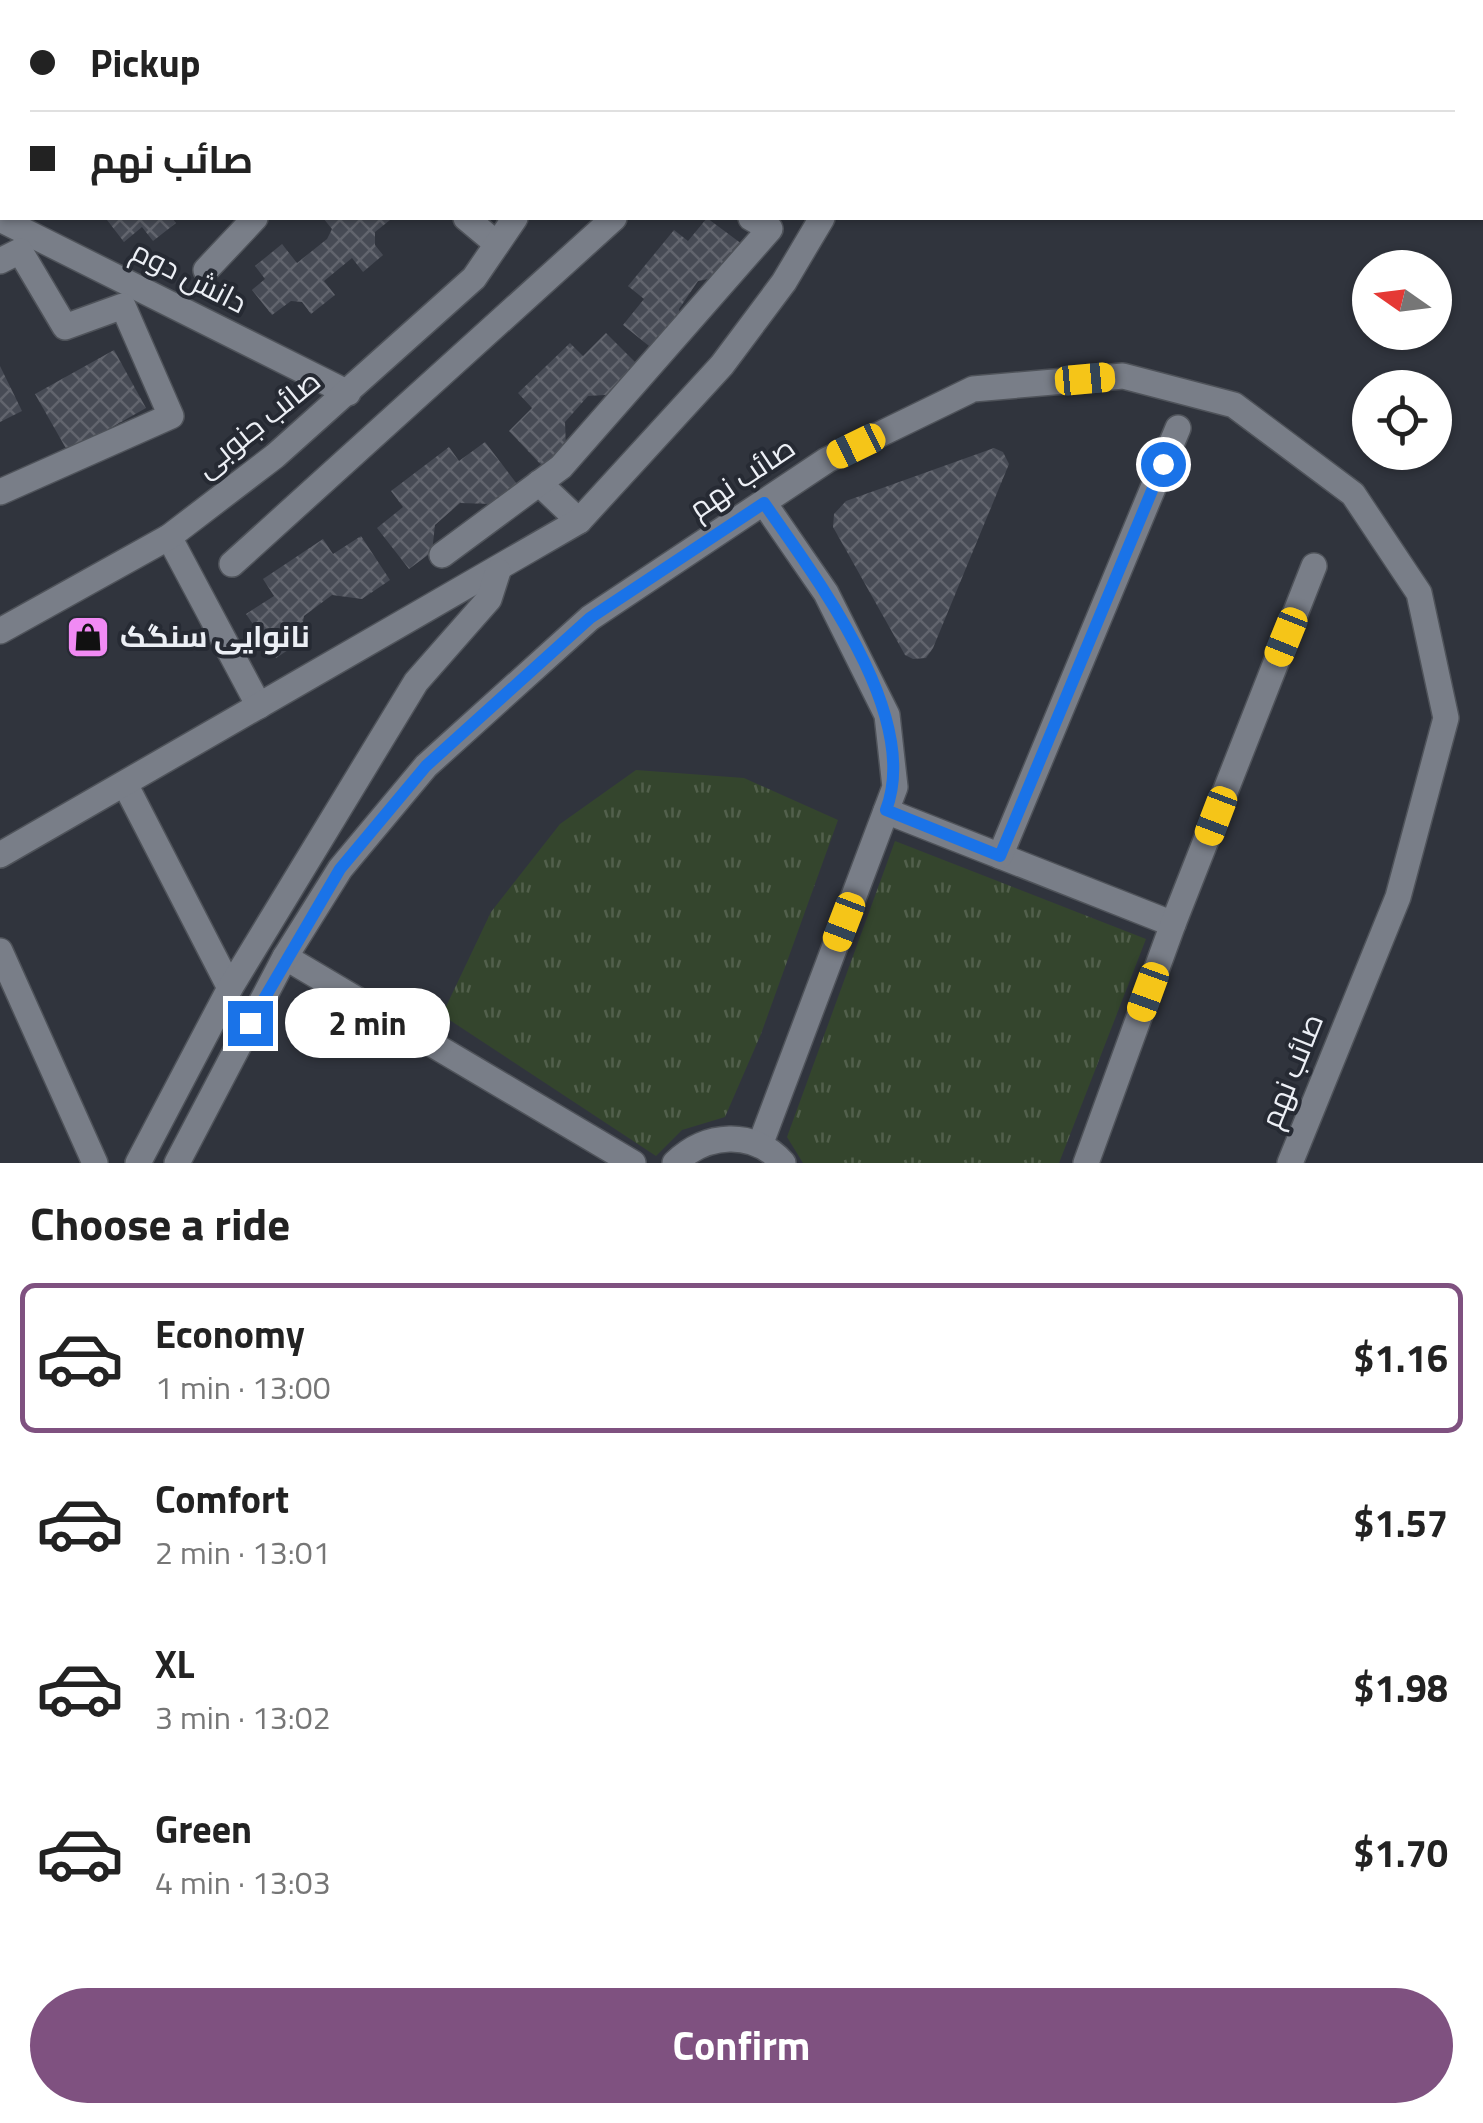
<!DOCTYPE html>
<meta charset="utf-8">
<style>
:root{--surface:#fff;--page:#f2f2f2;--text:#222;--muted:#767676;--line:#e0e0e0;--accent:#7f5180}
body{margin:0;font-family:"Titillium Web",Cairo,sans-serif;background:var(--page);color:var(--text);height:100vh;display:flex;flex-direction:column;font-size:38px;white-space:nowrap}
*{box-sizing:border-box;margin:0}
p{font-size:32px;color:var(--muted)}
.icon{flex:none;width:55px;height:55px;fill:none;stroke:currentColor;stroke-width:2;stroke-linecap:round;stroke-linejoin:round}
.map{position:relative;height:1163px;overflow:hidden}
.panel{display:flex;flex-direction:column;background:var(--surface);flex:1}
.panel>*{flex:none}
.top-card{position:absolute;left:0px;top:0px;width:1485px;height:220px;box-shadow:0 2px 8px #0004;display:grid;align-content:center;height:220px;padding:0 30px;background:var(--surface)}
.needle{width:65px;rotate:284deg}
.buttons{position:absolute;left:1352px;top:250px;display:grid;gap:20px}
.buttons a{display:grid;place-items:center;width:100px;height:100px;border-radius:50%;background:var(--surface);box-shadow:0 2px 8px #0004;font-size:50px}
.end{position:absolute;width:45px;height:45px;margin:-22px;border:12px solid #1a73e8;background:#fff;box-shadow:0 0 0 5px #fff}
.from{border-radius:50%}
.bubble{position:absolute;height:70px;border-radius:35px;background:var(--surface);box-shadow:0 2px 8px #0004;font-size:32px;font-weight:700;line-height:70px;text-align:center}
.car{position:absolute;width:30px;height:60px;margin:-30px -15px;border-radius:12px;box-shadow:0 0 8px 2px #0007;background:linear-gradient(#f5c518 24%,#345 0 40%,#f5c518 0 76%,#345 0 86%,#f5c518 0)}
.top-card b{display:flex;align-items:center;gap:35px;height:95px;font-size:38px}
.top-card b+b{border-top:2px solid var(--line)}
.top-card i{width:25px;height:25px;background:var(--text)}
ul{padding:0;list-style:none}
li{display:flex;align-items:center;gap:30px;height:150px;margin:0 20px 15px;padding:0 10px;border:5px solid transparent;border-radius:15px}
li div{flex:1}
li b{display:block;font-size:38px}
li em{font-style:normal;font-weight:700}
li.active{border-color:var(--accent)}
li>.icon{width:90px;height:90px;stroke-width:1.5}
h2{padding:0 30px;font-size:45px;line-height:120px}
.cta{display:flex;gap:20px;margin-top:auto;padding:20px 30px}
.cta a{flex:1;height:115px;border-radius:60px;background:var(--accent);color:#fff;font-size:40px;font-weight:700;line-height:115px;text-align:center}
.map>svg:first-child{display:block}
.grass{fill:url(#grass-tufts)}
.building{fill:url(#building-cross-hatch)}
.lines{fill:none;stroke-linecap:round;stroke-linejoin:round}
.minor-casing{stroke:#4f535a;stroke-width:28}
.secondary-casing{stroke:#4f535a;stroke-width:28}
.minor{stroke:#797e88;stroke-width:25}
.secondary{stroke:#797e88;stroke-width:25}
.route{stroke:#1a73e8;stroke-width:12}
.labels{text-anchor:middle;stroke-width:8;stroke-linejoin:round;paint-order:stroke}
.street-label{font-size:30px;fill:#eceff5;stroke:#262a33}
.poi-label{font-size:30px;font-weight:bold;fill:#eceff5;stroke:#262a33;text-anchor:start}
</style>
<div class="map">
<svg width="1483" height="1163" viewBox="0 0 1483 1163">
<defs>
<pattern id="grass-tufts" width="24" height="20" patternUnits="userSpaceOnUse" patternTransform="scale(2.5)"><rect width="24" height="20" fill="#34452d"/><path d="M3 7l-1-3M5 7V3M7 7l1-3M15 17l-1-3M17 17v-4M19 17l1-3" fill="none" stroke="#52604c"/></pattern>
<pattern id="building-cross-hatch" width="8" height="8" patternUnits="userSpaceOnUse" patternTransform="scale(2.5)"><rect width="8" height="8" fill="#474b55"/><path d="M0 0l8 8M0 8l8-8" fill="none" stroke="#62656e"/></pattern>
</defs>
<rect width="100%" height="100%" fill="#30343d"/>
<g class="grass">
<polygon points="636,770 744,778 838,820 761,1034 725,1117 682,1130 656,1156 442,1015 491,912 560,824"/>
<polygon points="895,841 1146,939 1059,1163 803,1163 787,1137"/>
</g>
<g class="building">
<polygon points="110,218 172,218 176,223 153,241 142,227 124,242 107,220"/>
<polygon points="323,218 388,218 390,220 375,232 375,245 383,255 363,272 352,258 324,281 335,295 311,314 302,302 291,301 272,315 252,290 265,279 255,266 282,244 297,263 327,239 332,229"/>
<polygon points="707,218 750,250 729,275 698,281 679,309 682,335 664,358 623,325 644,299 628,286 674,230 688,241"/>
<polygon points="606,333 644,371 620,394 588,396 565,422 566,448 545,469 509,431 532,408 518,393 570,343 583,356"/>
<polygon points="114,350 146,408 68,452 35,394"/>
<polygon points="0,366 22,411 0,422"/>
<polygon points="485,442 517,484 491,504 460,503 435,525 432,552 409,569 377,528 403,507 391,491 449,447 459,461"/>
<polygon points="994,448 1003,452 1009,464 933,648 926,658 913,659 905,655 833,527 834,514 846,501"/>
<polygon points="361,536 390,580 362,599 332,595 304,616 300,642 276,658 246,614 274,596 263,579 323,539 333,554"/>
</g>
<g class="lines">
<g class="minor-casing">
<g id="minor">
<polyline points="170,0 172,2"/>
<polyline points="409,2 411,0"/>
<polyline points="791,2 792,0"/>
<polyline points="908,2 909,0"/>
<polyline points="466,218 497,244"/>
<polyline points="0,219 348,393"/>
<polyline points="0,261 20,251 65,327 123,306 171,416 0,492"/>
<polyline points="206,270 255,218"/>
<polyline points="539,483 579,521"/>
<polyline points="169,537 259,706"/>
<polyline points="442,555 561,467 770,229 751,218"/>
<polyline points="232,564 614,218"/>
<polyline points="125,784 230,988 138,1163"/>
<polyline points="886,811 1173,924"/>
<polyline points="0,855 579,521 722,365 784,282 822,218"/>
<polyline points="1000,856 1178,428"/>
<polyline points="0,951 95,1163"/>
<polyline points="285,957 633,1163"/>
<polyline points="230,988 416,682 489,599 498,571"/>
<polyline points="760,1145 895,787 887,715 826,593 764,503"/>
<path d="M675,1163C706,1133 753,1129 783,1163"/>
<polyline points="1086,1163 1173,924 1314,566"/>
</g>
</g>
<g class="secondary-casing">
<g id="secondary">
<polyline points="631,2 632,0"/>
<polyline points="0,631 169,537 275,456 474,278 515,218"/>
<polyline points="177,1163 285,957 340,869 426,766 590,618 827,460 973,389 1123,376 1234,405 1353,494 1419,593 1446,718 1398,897 1290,1163"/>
</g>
</g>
<use href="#minor" class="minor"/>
<use href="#secondary" class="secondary"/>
</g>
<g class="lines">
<path class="route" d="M250,1023L340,869L426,766L590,618L764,503C816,578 922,716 886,810L1000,856L1163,464"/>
</g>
<defs>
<g id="shop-square" transform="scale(2.25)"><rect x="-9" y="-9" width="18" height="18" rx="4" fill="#f18af4" stroke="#262a33"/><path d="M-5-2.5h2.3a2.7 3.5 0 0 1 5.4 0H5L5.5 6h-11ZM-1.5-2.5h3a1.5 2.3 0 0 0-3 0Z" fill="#111"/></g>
</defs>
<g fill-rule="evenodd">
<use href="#shop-square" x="88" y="637"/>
</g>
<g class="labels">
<g class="street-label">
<text transform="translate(189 277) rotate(27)" y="10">دانش دوم</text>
<text transform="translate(258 424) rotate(-39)" y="10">صائب جنوبی</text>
<text transform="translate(742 478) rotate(-34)" y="10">صائب نهم</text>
<text transform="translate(1292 1071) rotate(-68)" y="10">صائب نهم</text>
</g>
<g class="poi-label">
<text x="120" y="647">نانوایی سنگک</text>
</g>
</g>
</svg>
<div class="buttons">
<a><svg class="needle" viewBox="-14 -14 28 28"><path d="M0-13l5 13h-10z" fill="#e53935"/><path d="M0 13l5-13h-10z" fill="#767676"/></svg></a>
<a><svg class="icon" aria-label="locate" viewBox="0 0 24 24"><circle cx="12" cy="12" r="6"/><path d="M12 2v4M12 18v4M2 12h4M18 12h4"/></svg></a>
</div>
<i class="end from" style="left:1163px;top:464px"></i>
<i class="end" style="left:250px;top:1023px"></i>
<div class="bubble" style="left:285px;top:988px;width:165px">2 min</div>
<i class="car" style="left:1085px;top:379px;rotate:85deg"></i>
<i class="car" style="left:856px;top:446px;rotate:244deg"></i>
<i class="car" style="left:1286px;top:637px;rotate:202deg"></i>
<i class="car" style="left:1216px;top:816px;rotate:201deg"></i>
<i class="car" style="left:844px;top:922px;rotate:201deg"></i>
<i class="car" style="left:1148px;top:992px;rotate:200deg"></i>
<div class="top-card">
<b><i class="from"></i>Pickup</b>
<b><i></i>صائب نهم</b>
</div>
</div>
<section class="panel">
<h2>Choose a ride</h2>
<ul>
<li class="active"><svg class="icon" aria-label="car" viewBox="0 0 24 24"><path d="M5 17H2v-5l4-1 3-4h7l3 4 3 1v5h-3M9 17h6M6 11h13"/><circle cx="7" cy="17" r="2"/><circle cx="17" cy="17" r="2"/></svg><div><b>Economy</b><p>1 min · 13:00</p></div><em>$1.16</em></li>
<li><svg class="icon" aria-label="car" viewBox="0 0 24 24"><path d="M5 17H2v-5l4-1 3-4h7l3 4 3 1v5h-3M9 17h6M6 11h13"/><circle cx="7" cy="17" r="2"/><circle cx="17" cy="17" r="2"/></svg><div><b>Comfort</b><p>2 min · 13:01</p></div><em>$1.57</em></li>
<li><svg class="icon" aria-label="car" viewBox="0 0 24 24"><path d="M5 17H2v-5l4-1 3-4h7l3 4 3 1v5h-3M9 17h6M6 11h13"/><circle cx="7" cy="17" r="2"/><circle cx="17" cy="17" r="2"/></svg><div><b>XL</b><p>3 min · 13:02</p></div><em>$1.98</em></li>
<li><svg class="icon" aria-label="car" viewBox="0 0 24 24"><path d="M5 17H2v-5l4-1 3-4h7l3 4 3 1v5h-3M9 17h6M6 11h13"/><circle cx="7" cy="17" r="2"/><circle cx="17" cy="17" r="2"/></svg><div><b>Green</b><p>4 min · 13:03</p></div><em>$1.70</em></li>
</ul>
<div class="cta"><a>Confirm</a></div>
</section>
